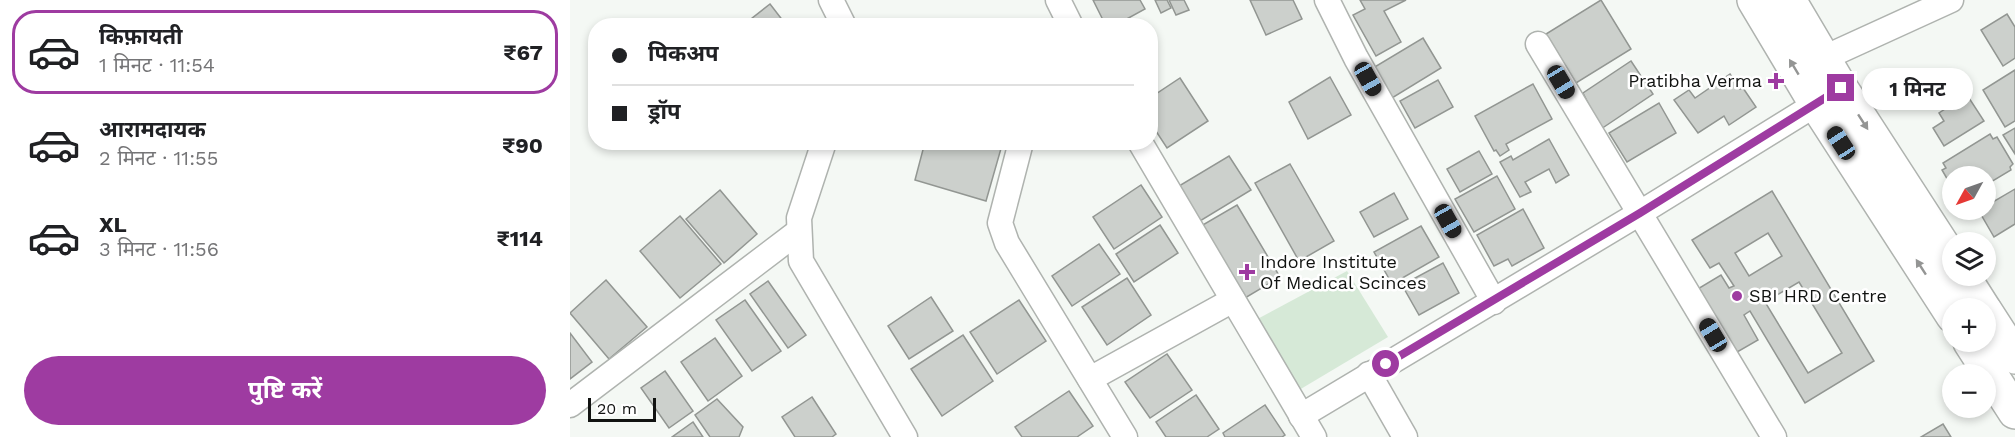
<!DOCTYPE html>
<html lang="hi">
<meta charset="utf-8">
<style>
:root{--surface:#fff;--page:#f6f6f6;--text:#202124;--muted:#757577;--line:#e0e0e0;--accent:#9e3ba1}
body{margin:0;font-family:"Work Sans","Noto Sans Devanagari",sans-serif;background:var(--page);color:var(--text);height:100vh;display:flex;flex-direction:column;font-size:22px;white-space:nowrap}
*{box-sizing:border-box;margin:0}
p{font-size:20px;color:var(--muted)}
.icon{flex:none;width:33px;height:33px;fill:none;stroke:currentColor;stroke-width:2;stroke-linecap:round;stroke-linejoin:round}
.map{position:relative;flex:1;overflow:hidden}
.sheet{display:flex;flex-direction:column;background:var(--surface);width:570px}
.sheet>*{flex:none}
.top-card{position:absolute;left:18px;top:18px;width:570px;height:132px;border-radius:24px;box-shadow:0 3px 9px #0003;display:grid;align-content:center;height:132px;padding:0 24px;background:var(--surface)}
.needle{width:39px;rotate:230deg}
.buttons{position:absolute;left:1372px;top:166px;display:grid;gap:12px}
.buttons a{display:grid;place-items:center;width:54px;height:54px;border-radius:50%;background:var(--surface);box-shadow:0 3px 9px #0003;font-size:30px}
.scale{position:absolute;left:18px;bottom:15px;width:68px;box-sizing:border-box;padding-left:6px;border:3px solid #111311;border-top:0;font-size:16px;line-height:21px;white-space:nowrap;color:#111311;-webkit-text-stroke:4px #fff;paint-order:stroke}
.end{position:absolute;width:27px;height:27px;margin:-14px;border:8px solid #9e3ba1;background:#fff;box-shadow:0 0 0 3px #fff}
.from{border-radius:50%}
.bubble{position:absolute;height:42px;border-radius:21px;background:var(--surface);box-shadow:0 3px 9px #0003;font-size:20px;font-weight:700;line-height:42px;text-align:center}
.car{position:absolute;width:18px;height:36px;margin:-18px -9px;border-radius:8px;box-shadow:0 0 4px 2px #0007;background:linear-gradient(#222 24%,#8ab4d8 0 40%,#222 0 76%,#8ab4d8 0 86%,#222 0)}
.top-card b{display:flex;align-items:center;gap:21px;height:57px;font-size:22px}
.top-card b+b{border-top:2px solid var(--line)}
.top-card i{width:15px;height:15px;background:var(--text)}
ul{padding:10px 0 0;list-style:none}
li{display:flex;align-items:center;gap:18px;height:84px;margin:0 12px 9px;padding:0 12px;border:3px solid transparent;border-radius:24px}
li div{flex:1}
li b{display:block;font-size:22px}
li em{font-style:normal;font-weight:700}
li.current{border-color:var(--accent)}
li>.icon{width:54px;height:54px;stroke-width:1.5}
.action{display:flex;gap:12px;margin-top:auto;padding:12px 24px}
.action a{flex:1;height:69px;border-radius:36px;background:var(--accent);color:#fff;font-size:24px;font-weight:700;line-height:69px;text-align:center}
main{display:flex;flex:1;min-height:0}
.map>svg:first-child{display:block}
.green{fill:#d6e9d7}
.building{fill:#ccd0cc;stroke:#929692;stroke-width:1.5;fill-rule:evenodd}
.lines{fill:none;stroke-linecap:round;stroke-linejoin:round}
.street-casing{stroke:#afb3af;stroke-width:27}
.secondary-casing{stroke:#afb3af;stroke-width:36}
.street{stroke:#fff;stroke-width:24}
.secondary{stroke:#fff;stroke-width:33}
.oneway{fill:#949594}
.route{stroke:#9e3ba1;stroke-width:8}
.poi-dot{fill:#9e3ba1;stroke:#fff;stroke-width:2}
.labels{text-anchor:middle;stroke-width:5;stroke-linejoin:round;paint-order:stroke}
.poi-label{font-size:18px;fill:#111311;stroke:#fff;text-anchor:start}
</style>
<main>
<section class="sheet">
<ul>
<li class="current"><svg class="icon" aria-label="car" viewBox="0 0 24 24"><path d="M5 17H2v-5l4-1 3-4h7l3 4 3 1v5h-3M9 17h6M6 11h13"/><circle cx="7" cy="17" r="2"/><circle cx="17" cy="17" r="2"/></svg><div><b>किफ़ायती</b><p>1 मिनट · 11:54</p></div><em>₹67</em></li>
<li><svg class="icon" aria-label="car" viewBox="0 0 24 24"><path d="M5 17H2v-5l4-1 3-4h7l3 4 3 1v5h-3M9 17h6M6 11h13"/><circle cx="7" cy="17" r="2"/><circle cx="17" cy="17" r="2"/></svg><div><b>आरामदायक</b><p>2 मिनट · 11:55</p></div><em>₹90</em></li>
<li><svg class="icon" aria-label="car" viewBox="0 0 24 24"><path d="M5 17H2v-5l4-1 3-4h7l3 4 3 1v5h-3M9 17h6M6 11h13"/><circle cx="7" cy="17" r="2"/><circle cx="17" cy="17" r="2"/></svg><div><b>XL</b><p>3 मिनट · 11:56</p></div><em>₹114</em></li>
</ul>
<div class="action"><a>पुष्टि करें</a></div>
</section>
<div class="map">
<svg width="1445" height="437" viewBox="0 0 1445 437">
<rect width="100%" height="100%" fill="#f4f8f4"/>
<polygon class="green" points="777,271 818,337 719,396 678,324"/>
<g class="building">
<polygon points="523,0 570,0 575,9 544,26 536,26"/>
<polygon points="585,0 597,0 601,8 591,13"/>
<polygon points="599,0 614,0 619,10 606,15"/>
<polygon points="680,0 723,0 732,19 696,35"/>
<polygon points="790,0 836,0 814,11 831,42 806,56 783,15 795,9"/>
<polygon points="1031,0 1061,49 1006,83 976,34"/>
<polygon points="200,4 217,26 172,26"/>
<polygon points="1437,14 1445,27 1445,58 1433,66 1411,30"/>
<polygon points="853,38 871,68 822,98 803,68"/>
<polygon points="1061,61 1083,94 1031,129 1013,93"/>
<polygon points="1378,70 1384,79 1386,78 1414,121 1374,146 1363,128 1374,121 1369,113 1378,107 1367,89 1373,85 1368,76"/>
<polygon points="1445,70 1445,121 1435,127 1413,90"/>
<polygon points="1160,74 1170,89 1173,88 1186,107 1159,125 1154,116 1128,133 1104,100 1119,90 1125,98"/>
<polygon points="760,77 781,115 738,139 719,102"/>
<polygon points="610,78 638,121 597,148 580,122 580,98"/>
<polygon points="868,80 883,107 845,128 830,101"/>
<polygon points="963,84 982,119 936,144 939,150 930,156 926,150 924,151 905,116"/>
<polygon points="1089,103 1106,133 1057,162 1039,133"/>
<polygon points="1445,128 1445,154 1433,135"/>
<polygon points="1420,134 1423,139 1427,137 1443,164 1440,167 1441,170 1416,185 1416,177 1383,177 1383,189 1372,170 1376,168 1373,163"/>
<polygon points="979,139 999,175 986,183 979,169 955,182 961,192 950,197 930,162 941,156 943,160"/>
<polygon points="355,142 423,142 432,145 416,201 345,180"/>
<polygon points="909,151 922,174 890,192 877,169"/>
<polygon points="659,156 681,190 630,221 609,186"/>
<polygon points="720,164 764,241 729,261 685,183"/>
<polygon points="927,176 945,209 904,232 885,199"/>
<polygon points="571,185 592,217 544,249 523,217"/>
<polygon points="1445,189 1445,224 1424,237 1409,211 1416,210 1416,206"/>
<polygon points="150,190 187,234 154,263 116,219"/>
<path d="M1202,191L1304,361L1235,403L1180,311L1174,315L1188,340L1162,355L1126,290L1151,275L1159,288L1164,286L1149,263L1140,268L1122,240ZM1198,233L1212,256L1179,276L1165,253ZM1229,282L1272,353L1238,373L1195,302Z"/>
<polygon points="824,193 838,219 804,237 790,212"/>
<polygon points="667,205 710,277 675,298 631,226"/>
<polygon points="953,209 974,248 942,266 938,259 924,266 907,235"/>
<polygon points="110,216 151,264 110,298 70,251"/>
<polygon points="590,225 608,253 564,282 546,254"/>
<polygon points="851,226 869,257 822,284 804,252"/>
<polygon points="529,244 550,274 502,306 482,276"/>
<polygon points="873,263 889,293 849,315 832,285"/>
<polygon points="557,278 581,315 537,345 512,307"/>
<polygon points="36,280 77,327 39,359 0,313"/>
<polygon points="198,281 236,335 218,348 180,294"/>
<polygon points="361,297 383,331 339,359 318,326"/>
<polygon points="175,300 211,351 182,371 146,320"/>
<polygon points="449,300 476,341 427,374 400,332"/>
<polygon points="0,333 22,362 0,379"/>
<polygon points="393,335 423,381 372,416 341,369"/>
<polygon points="145,338 172,376 138,401 111,362"/>
<polygon points="597,354 622,390 580,418 555,382"/>
<polygon points="95,371 123,411 99,428 71,388"/>
<polygon points="499,391 523,426 507,437 452,437 445,427"/>
<polygon points="626,395 649,429 637,437 596,437 586,422"/>
<polygon points="242,397 266,434 262,437 225,437 212,417"/>
<polygon points="147,399 173,427 169,437 140,437 125,415"/>
<polygon points="695,405 715,435 712,437 655,437 653,433"/>
<polygon points="123,422 133,437 102,437"/>
<polygon points="1373,424 1381,437 1351,437"/>
</g>
<g class="lines">
<g class="street-casing">
<g id="street">
<polyline points="261,0 274,26"/>
<polyline points="488,0 501,26"/>
<polyline points="757,0 786,58 924,302"/>
<polyline points="968,44 1204,437"/>
<polyline points="1254,58 1381,0"/>
<polyline points="254,142 229,218 231,261 335,437"/>
<polyline points="451,142 430,223 437,243 555,437"/>
<polyline points="570,142 744,437"/>
<polyline points="799,374 835,437"/>
<polyline points="520,379 663,300"/>
<polyline points="0,405 229,231"/>
<polyline points="731,416 1070,213 1259,96"/>
</g>
</g>
<g class="secondary-casing">
<g id="secondary">
<polyline points="1184,0 1246,104 1383,316"/>
<polyline points="1219,0 1271,88 1383,261"/>
<polyline points="1393,276 1414,309"/>
<polyline points="1416,312 1445,357"/>
<polyline points="1400,342 1445,412"/>
</g>
</g>
<use href="#street" class="street"/>
<use href="#secondary" class="secondary"/>
</g>
<defs><path id="oneway-solid" d="M-6-.8H1V-3.2L6.5 0L1 3.2V.8H-6Z" transform="scale(1.5)"/></defs>
<g class="oneway">
<use href="#oneway-solid" transform="translate(1224 67) rotate(-121)"/>
<use href="#oneway-solid" transform="translate(1293 122) rotate(57)"/>
<use href="#oneway-solid" transform="translate(1351 267) rotate(-123)"/>
</g>
<g class="lines">
<polyline class="route" points="816,364 1070,213 1271,88"/>
</g>
<g class="poi-dot">
<path d="M1203 72h6v6h6v6h-6v6h-6v-6h-6v-6h6z"/>
<path d="M674 263h6v6h6v6h-6v6h-6v-6h-6v-6h6z"/>
<circle cx="1167" cy="296" r="6"/>
</g>
<g class="labels">
<g class="poi-label">
<text x="1192" y="87" text-anchor="end">Pratibha Verma</text>
<text x="690" y="268">Indore Institute<tspan x="690" dy="21">Of Medical Scinces</tspan></text>
<text x="1179" y="302">SBI HRD Centre</text>
</g>
</g>
</svg>
<div class="buttons">
<a><svg class="needle" viewBox="-14 -14 28 28"><path d="M0-13l5 13h-10z" fill="#e53935"/><path d="M0 13l5-13h-10z" fill="#757577"/></svg></a>
<a><svg class="icon" aria-label="layers" viewBox="0 0 24 24"><path d="M12 4l9 5-9 5-9-5zM3 14l9 5 9-5"/></svg></a>
<a>+</a>
<a>−</a>
</div>
<div class="scale">20 m</div>
<i class="end from" style="left:816px;top:364px"></i>
<i class="end" style="left:1271px;top:88px"></i>
<div class="bubble" style="left:1292px;top:68px;width:111px">1 मिनट</div>
<i class="car" style="left:798px;top:79px;rotate:151deg"></i>
<i class="car" style="left:991px;top:82px;rotate:149deg"></i>
<i class="car" style="left:1271px;top:143px;rotate:327deg"></i>
<i class="car" style="left:878px;top:221px;rotate:151deg"></i>
<i class="car" style="left:1143px;top:335px;rotate:329deg"></i>
<div class="top-card">
<b><i class="from"></i>पिकअप</b>
<b><i></i>ड्रॉप</b>
</div>
</div>
</main>
